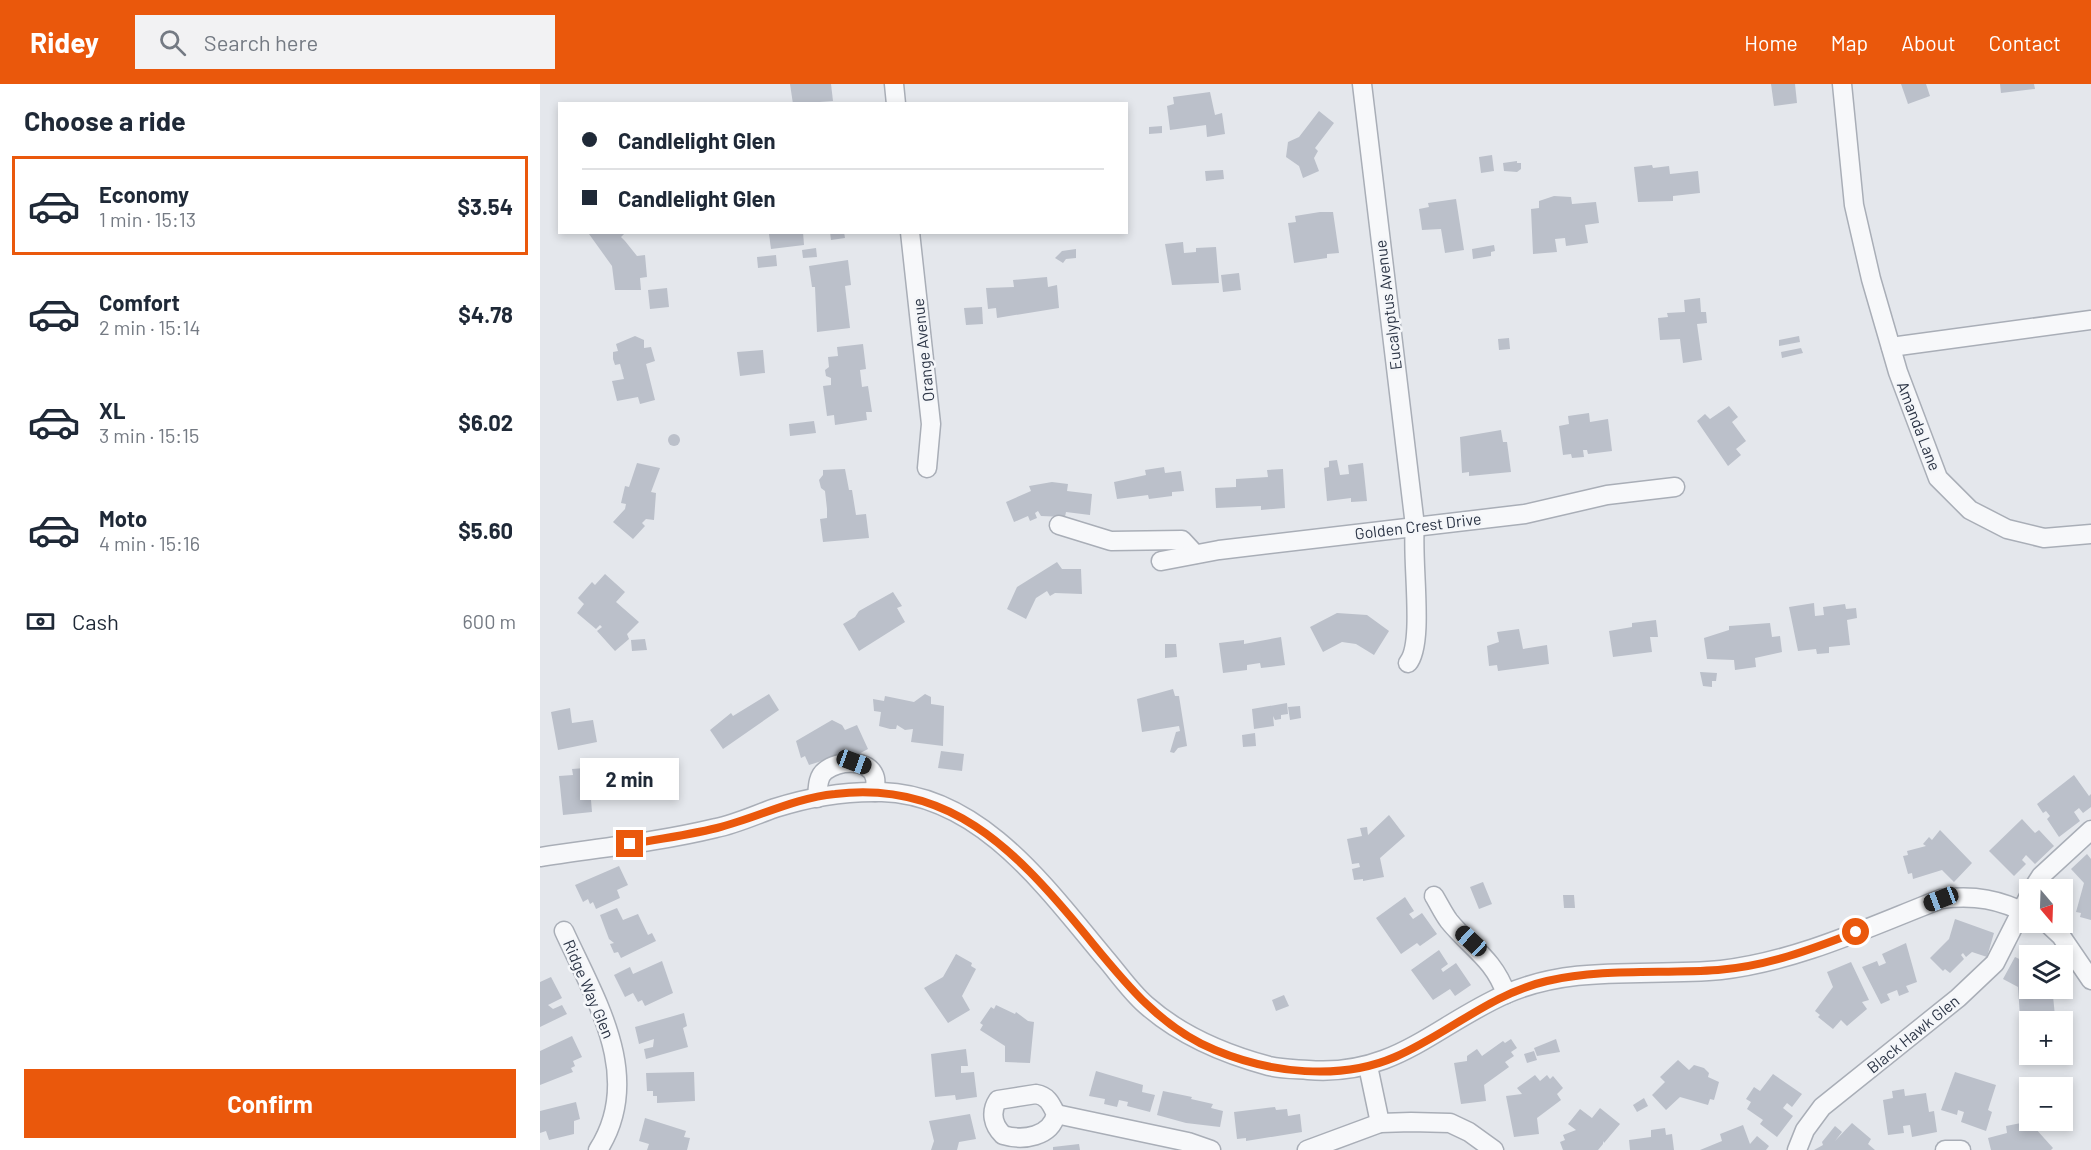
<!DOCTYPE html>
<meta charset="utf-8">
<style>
:root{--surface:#fff;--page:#f2f2f3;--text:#1f2937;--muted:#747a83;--line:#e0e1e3;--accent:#ea580c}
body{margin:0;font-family:Barlow,sans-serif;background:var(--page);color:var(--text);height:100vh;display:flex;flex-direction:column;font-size:22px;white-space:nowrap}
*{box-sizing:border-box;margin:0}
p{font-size:20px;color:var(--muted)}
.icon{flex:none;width:33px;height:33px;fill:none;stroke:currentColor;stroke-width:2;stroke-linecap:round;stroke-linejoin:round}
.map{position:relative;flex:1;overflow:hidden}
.details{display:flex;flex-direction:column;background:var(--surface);width:540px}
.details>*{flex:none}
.guide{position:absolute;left:18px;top:18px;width:570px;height:132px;border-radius:0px;box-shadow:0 3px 9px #0003;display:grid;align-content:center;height:132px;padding:0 24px;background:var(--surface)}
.needle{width:39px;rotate:161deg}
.tools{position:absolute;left:1479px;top:795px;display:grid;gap:12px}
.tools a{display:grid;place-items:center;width:54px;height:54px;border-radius:0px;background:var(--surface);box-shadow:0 3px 9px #0003;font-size:30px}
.end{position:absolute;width:27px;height:27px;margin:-14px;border:8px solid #ea580c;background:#fff;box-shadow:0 0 0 3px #fff}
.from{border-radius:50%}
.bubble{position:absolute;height:42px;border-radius:0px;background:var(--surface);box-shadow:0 3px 9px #0003;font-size:20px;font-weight:700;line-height:42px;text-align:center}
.car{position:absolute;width:18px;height:36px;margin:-18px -9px;border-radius:8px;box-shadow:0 0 4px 2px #0007;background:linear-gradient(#222 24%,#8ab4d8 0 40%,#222 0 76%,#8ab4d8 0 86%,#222 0)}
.guide b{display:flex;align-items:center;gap:21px;height:57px;font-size:22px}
.guide b+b{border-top:2px solid var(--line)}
.guide i{width:15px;height:15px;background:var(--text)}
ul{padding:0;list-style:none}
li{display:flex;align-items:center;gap:18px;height:99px;margin:0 12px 9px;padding:0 12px;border:3px solid transparent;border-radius:0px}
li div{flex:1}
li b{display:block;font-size:22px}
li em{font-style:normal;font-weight:700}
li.selected{border-color:var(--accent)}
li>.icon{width:54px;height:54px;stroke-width:1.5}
h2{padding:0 24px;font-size:27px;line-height:72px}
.pay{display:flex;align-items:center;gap:15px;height:66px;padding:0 24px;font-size:22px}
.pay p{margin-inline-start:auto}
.cta{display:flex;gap:12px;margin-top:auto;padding:12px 24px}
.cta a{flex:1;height:69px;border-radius:0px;background:var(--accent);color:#fff;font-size:24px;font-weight:700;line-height:69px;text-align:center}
header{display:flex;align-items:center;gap:36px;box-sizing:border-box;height:84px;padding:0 30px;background:var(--accent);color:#fff}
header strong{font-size:28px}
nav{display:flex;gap:33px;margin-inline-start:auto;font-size:21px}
.search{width:420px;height:54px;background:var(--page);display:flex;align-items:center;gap:15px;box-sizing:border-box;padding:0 21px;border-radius:0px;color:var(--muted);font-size:22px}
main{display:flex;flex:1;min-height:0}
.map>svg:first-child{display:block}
.building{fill:#bbc0ca}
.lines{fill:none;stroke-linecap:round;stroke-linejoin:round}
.minor-casing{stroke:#a9aeb7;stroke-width:21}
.minor{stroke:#f7f8fa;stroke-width:18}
.route{stroke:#ea580c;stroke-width:8}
.labels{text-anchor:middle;stroke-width:5;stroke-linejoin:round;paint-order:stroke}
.street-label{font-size:16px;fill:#2b3445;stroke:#f4f6f9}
</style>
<header>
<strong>Ridey</strong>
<div class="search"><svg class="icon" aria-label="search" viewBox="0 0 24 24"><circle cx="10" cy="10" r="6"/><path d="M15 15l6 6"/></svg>Search here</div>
<nav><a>Home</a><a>Map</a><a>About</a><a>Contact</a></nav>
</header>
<main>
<section class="details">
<h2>Choose a ride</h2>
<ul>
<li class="selected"><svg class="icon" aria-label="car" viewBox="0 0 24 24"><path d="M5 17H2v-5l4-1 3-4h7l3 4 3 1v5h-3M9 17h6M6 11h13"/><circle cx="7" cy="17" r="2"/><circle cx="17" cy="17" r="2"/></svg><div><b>Economy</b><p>1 min · 15:13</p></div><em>$3.54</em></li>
<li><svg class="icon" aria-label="car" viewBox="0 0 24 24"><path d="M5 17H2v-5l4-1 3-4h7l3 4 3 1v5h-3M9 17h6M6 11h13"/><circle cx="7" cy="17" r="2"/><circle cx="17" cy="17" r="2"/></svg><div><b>Comfort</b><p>2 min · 15:14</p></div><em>$4.78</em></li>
<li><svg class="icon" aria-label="car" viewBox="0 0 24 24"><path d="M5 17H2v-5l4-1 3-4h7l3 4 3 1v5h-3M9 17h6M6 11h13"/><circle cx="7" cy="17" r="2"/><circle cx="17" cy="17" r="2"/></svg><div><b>XL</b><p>3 min · 15:15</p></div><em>$6.02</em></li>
<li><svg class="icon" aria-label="car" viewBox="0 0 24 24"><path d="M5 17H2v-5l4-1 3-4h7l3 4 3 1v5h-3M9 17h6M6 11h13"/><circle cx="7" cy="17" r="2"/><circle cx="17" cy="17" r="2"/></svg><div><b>Moto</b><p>4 min · 15:16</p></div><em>$5.60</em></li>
</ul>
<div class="pay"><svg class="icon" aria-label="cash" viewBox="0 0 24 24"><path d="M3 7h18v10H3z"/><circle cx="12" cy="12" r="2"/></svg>Cash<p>600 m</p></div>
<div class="cta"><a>Confirm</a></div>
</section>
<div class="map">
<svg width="1551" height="1066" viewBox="0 0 1551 1066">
<rect width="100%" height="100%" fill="#e4e7ec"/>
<g class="building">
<polygon points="250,0 291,0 293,17 253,20"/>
<polygon points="1231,0 1255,0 1257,19 1234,22"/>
<polygon points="1361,0 1386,0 1390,12 1368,20"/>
<polygon points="1460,0 1494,0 1495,5 1461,9"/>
<polygon points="670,8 675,31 682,29 685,50 667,53 666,41 630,46 627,22 634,20 633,13"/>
<polygon points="779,27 794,39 775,64 778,67 774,74 779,87 763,94 759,82 746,73 748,58 759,53"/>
<polygon points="622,42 622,49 609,50 609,43"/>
<polygon points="952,71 954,87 941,89 939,73"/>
<polygon points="977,77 977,79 981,79 981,85 977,88 964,87 963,79"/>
<polygon points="1112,81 1113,84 1129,82 1130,90 1158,87 1160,109 1133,112 1133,117 1098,118 1094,83"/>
<polygon points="683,86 684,95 666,97 665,87"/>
<polygon points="1014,112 1031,113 1032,120 1056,118 1059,139 1045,141 1048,159 1026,162 1025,154 1015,155 1017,168 993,170 991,125 999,124 999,117"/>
<polygon points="916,115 924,166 905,169 901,145 882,146 879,125 889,123 888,119"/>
<polygon points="780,128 793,128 799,169 787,170 787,174 754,179 748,139 756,138 755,132"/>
<polygon points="51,148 86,148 81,153 85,157 97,172 105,171 107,193 100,194 101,206 75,206 72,182 49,150"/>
<polygon points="239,148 263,148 264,161 231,165 229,150"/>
<polygon points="290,148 304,148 305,154 291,156"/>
<polygon points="643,158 644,169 656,168 656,164 676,163 679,199 632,201 625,160"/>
<polygon points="954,161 955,167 951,168 951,172 933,175 932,165"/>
<polygon points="276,164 277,173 263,174 262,166"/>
<polygon points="536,165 536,174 526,175 523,179 515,174 522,167"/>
<polygon points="236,171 237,182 218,184 217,173"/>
<polygon points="308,176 311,201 305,202 310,244 277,248 275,203 272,203 269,182"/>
<polygon points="699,189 701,206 683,208 681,191"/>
<polygon points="507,193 508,203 517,201 519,224 457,234 456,224 448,225 446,204 474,203 473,196"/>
<polygon points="127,204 129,223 110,225 108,206"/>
<polygon points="1160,214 1161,228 1166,228 1167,239 1157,240 1162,276 1143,279 1140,255 1120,256 1118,234 1128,233 1127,229 1145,228 1144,216"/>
<polygon points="442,223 443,240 426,241 424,224"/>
<polygon points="95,252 104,256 104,264 111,263 115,277 106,280 115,316 100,320 98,313 77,317 72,297 84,295 80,280 75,281 73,275 73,268 78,267 76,260"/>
<polygon points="1259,252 1260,258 1239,262 1239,256"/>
<polygon points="969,254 970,265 959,266 958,255"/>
<polygon points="323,260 326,285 320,286 322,303 328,302 332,328 326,328 327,336 295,341 294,331 287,332 283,302 291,301 291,294 286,292 285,286 289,283 288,273 298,272 297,263"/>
<polygon points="1261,264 1263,269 1242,274 1241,268"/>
<polygon points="223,266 225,289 200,292 197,268"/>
<polygon points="1189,322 1198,333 1192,338 1206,357 1196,365 1201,371 1188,382 1157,337 1165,330 1170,335"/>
<polygon points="1049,329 1050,338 1068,335 1072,367 1048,370 1047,366 1043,366 1044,373 1032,374 1031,370 1023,371 1019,342 1029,340 1028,332"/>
<polygon points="274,337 276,349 250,352 249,340"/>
<polygon points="961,346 963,358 967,358 971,388 929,392 929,388 922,389 920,353"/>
<circle cx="134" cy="356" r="6"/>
<polygon points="797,376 800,391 809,390 808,381 823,379 827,417 811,418 811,414 787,417 784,384 789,383 789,377"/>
<polygon points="97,379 120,384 111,408 116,409 114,436 106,435 102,439 105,442 93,455 73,438 85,425 86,420 81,419 85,402 89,403"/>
<polygon points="624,383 625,389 641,387 644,407 632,408 632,412 609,415 608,411 577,415 574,398 606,391 605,386"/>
<polygon points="305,385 309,406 312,406 316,431 326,430 329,454 283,458 280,435 287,434 287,425 285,407 281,404 279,396 283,391 283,386"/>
<polygon points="743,385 745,424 721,426 721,422 676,424 675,404 696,403 696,395 728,393 727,386"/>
<polygon points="512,398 528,400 527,407 552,410 550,431 526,428 525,433 501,432 498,427 495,429 497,434 490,437 488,432 474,438 466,418 491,407 489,402"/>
<polygon points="517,478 522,485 541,485 542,510 515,509 510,512 507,507 496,514 486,535 467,525 477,503"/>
<polygon points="65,490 85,508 76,518 99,538 87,550 89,555 75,567 57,547 62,543 60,541 56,545 37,529 44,520 38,514 52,498 55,501"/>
<polygon points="353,508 362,522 357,524 365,538 319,567 303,540 315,533 319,527"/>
<polygon points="1274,519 1275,532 1284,531 1283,523 1305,520 1306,525 1316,524 1317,534 1307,536 1310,561 1289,563 1289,569 1277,570 1276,565 1258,567 1249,523"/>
<polygon points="797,529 827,531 849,547 834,571 816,560 802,558 783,568 770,543"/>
<polygon points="1116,536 1118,553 1110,553 1112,568 1073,573 1069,547 1092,543 1092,539"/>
<polygon points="1230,539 1232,553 1240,552 1242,568 1215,574 1216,583 1195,586 1194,576 1167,575 1164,554 1189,546 1189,542"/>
<polygon points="979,545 983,565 1007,561 1009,580 958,587 957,581 949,582 947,562 959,558 957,548"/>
<polygon points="741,553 745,581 721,584 720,579 707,581 707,586 683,589 679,559 704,556 704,560"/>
<polygon points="105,555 107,566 92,567 91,556"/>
<polygon points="625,560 636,560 637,573 625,574"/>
<polygon points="1160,588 1177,589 1176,597 1172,597 1172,603 1163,602"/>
<polygon points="633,605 635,612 639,612 647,662 638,664 634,669 630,668 636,648 640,647 639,642 602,648 597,615"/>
<polygon points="229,610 239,626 183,665 170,646 191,629 193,632"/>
<polygon points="385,610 391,613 391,620 404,622 403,662 371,658 373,645 365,646 357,641 356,645 350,645 339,642 341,628 334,627 333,615 344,617 345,612 374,618"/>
<polygon points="747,619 748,630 741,631 741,635 735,636 733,632 734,642 714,645 712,625"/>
<polygon points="760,622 761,634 750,636 748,623"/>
<polygon points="30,624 32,639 53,636 57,658 18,666 11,628"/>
<polygon points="292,636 302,641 305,646 317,641 328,665 307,676 304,670 269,681 265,672 261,674 256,657"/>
<polygon points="715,649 716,662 703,663 702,651"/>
<polygon points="401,667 424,670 422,687 398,684"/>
<polygon points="88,683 91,709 68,712 65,686"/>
<polygon points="45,684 47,692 57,691 58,704 50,704 52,728 23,731 19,692 33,691 32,685"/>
<polygon points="1534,691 1549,712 1551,710 1551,723 1543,729 1539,724 1534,728 1540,737 1519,753 1507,735 1510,732 1506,727 1503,729 1497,720"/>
<polygon points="849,731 865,752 840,774 844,793 823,797 823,795 814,796 812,785 820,783 819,779 812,780 807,755 822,752 820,744 827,743 828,751"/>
<polygon points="1482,735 1495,749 1499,746 1514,762 1495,780 1486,771 1482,776 1486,780 1474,792 1449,767"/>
<polygon points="1400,746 1432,779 1414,798 1402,786 1373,795 1372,789 1368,790 1363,772 1368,771 1367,767 1386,762 1383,760 1389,753 1392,756"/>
<polygon points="1547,770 1551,775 1551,836 1540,833 1541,829 1536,828 1544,799 1531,785"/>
<polygon points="79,782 88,801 77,806 80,814 56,825 53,818 50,820 48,815 43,818 35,801"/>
<polygon points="943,798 952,820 939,825 930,803"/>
<polygon points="1023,811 1034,811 1035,824 1024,824"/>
<polygon points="865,813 874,827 869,830 873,835 882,829 897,850 880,862 877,859 861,870 836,834"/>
<polygon points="77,824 83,836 98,830 108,851 112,849 116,857 81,874 78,868 74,869 70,860 74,859 69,855 60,831"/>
<polygon points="1415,835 1454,849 1447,873 1432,868 1426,873 1423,869 1421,871 1424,875 1410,889 1405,885 1403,887 1390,874 1409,855"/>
<polygon points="1366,859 1377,898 1366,902 1369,908 1359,912 1357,906 1347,910 1350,916 1341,920 1322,883 1337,877 1339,882 1346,879 1342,870"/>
<polygon points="899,866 908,880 901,885 903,888 916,879 931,901 915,912 910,905 893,916 871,886"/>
<polygon points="416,870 432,879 431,882 436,885 422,912 430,926 408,939 384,904 403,893"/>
<polygon points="1475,873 1490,880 1490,904 1516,904 1513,912 1515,932 1487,936 1486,932 1480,933 1478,903 1463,895"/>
<polygon points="122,877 133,909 105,922 102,916 98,918 93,909 85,913 74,891 90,883 93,890"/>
<polygon points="1311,878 1329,916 1322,918 1327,925 1307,942 1301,936 1293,945 1278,933 1280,931 1275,927 1293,903 1287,888"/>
<polygon points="11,893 22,914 8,921 13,925 22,921 27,930 0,943 0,898"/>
<polygon points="744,911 749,922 736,927 732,916"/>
<polygon points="456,921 475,930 476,928 488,937 494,938 490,979 465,978 465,962 440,946 443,941 440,939 451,923 454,925"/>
<polygon points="144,929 147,942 143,944 148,963 106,975 104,965 113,963 114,955 99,960 95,943"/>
<polygon points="32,952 42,973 33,977 35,982 31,984 33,988 0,1001 0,967"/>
<polygon points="971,955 977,964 971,968 974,972 965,978 969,983 944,1001 946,1017 921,1020 914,979 927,977 927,972 937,965 942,972 963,957 965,959"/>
<polygon points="1016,955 1020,968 997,972 994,964"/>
<polygon points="426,965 428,982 421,982 421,989 434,988 437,1013 416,1016 415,1011 395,1013 391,970"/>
<polygon points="994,967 997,976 987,979 984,970"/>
<polygon points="1138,976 1149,986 1154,981 1164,984 1169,989 1168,993 1179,998 1174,1016 1170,1015 1168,1021 1140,1013 1126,1026 1112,1011 1125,998 1120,993"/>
<polygon points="556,987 603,1001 602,1008 615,1011 610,1028 587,1022 588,1018 579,1016 577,1023 564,1020 565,1015 549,1012"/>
<polygon points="154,988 155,1017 117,1019 117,1012 113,1012 113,1007 107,1007 106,989"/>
<polygon points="1415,988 1456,1001 1448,1026 1452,1028 1446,1047 1421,1038 1424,1028 1418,1026 1417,1031 1401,1026"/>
<polygon points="1233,990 1262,1010 1252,1023 1247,1019 1243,1024 1253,1032 1237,1053 1220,1040 1223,1036 1207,1025 1211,1018 1206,1015 1214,1003 1220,1007"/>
<polygon points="995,991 1000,997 1007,991 1010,995 1013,992 1023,1004 1017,1010 1021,1016 997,1034 999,1050 974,1053 966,1012 982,1010 977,1004"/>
<polygon points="1364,1005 1365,1012 1386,1009 1389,1028 1394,1027 1397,1048 1372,1053 1370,1041 1363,1042 1364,1049 1348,1051 1343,1016 1353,1014 1352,1007"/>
<polygon points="623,1007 652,1013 651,1015 673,1020 671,1024 683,1027 680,1043 646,1039 617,1031"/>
<polygon points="1104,1014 1108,1022 1097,1028 1093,1021"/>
<polygon points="36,1018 40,1035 34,1037 34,1050 9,1056 6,1047 0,1049 0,1027"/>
<polygon points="735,1023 736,1026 747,1025 748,1032 760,1030 762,1048 706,1057 706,1054 697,1055 694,1028"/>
<polygon points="1060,1024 1080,1040 1064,1059 1063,1057 1063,1060 1058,1066 1023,1066 1020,1058 1025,1056 1023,1051 1036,1046 1028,1040 1040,1025 1052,1034"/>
<polygon points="430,1030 436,1055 419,1058 417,1066 391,1066 394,1057 389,1037"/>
<polygon points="105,1034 146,1047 144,1053 150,1054 147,1066 107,1066 109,1060 99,1057"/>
<polygon points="1491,1037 1493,1046 1495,1044 1513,1064 1511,1066 1451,1066 1448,1054 1467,1049 1466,1042"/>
<polygon points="1312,1039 1331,1055 1328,1060 1335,1066 1274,1066 1283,1061 1282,1058 1295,1042 1302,1048 1295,1057"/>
<polygon points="1203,1041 1210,1060 1217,1052 1229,1062 1226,1066 1160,1066 1182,1057 1180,1050"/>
<polygon points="1125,1044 1126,1051 1132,1050 1134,1066 1090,1066 1089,1056 1111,1053 1111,1046"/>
<polygon points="539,1060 540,1066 513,1066 513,1063"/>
</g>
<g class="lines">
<g class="minor-casing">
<g id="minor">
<polyline points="354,0 356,20"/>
<path d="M822,0L875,442C871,474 885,559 868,579"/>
<polyline points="1302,0 1314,121 1331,195 1358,288 1398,394 1430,426 1467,445 1504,454 1551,450"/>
<polyline points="370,148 391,340 387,384"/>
<polyline points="1351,263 1551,236"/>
<polyline points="519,441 571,457 642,456 655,470"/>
<polyline points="621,477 679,466 985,430 1067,411 1135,403"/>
<path d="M277,714C278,705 277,693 285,687C298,676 330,674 335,694C336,698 335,704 335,708"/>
<path d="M0,773C59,764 118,758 176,744C196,740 215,731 235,724C269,713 305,707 342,708C441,711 507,805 565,874C578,889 590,907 606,921C641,952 684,970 729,982C742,985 755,985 768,986C854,993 894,942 966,910C1034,880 1109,893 1181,886C1258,877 1329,843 1401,815C1435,811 1459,815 1490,831"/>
<polyline points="1492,806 1501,792 1551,746"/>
<path d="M894,812C899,820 903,829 909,837C930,863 954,875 966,910"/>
<polyline points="1506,838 1521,852 1551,896"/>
<path d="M24,847C55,915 105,993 58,1066"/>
<polyline points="828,982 840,1039"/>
<path d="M496,1010C508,1012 511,1020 516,1030C511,1053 483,1057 463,1051C453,1041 450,1028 458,1016Z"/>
<polyline points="516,1030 648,1058 671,1066"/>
<polyline points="767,1066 840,1039 871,1038 910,1039 929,1048 954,1066"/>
<polyline points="1257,1066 1265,1046 1282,1023 1418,914 1455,879 1490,810"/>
<polyline points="1405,1066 1421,1066"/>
</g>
</g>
<use href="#minor" class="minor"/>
</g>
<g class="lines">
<path class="route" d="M90,760C119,755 149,751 177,744C217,734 254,714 295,710C408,696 474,765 540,844C579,891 616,942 675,966C730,989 800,997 855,973C908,950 950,910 1007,897C1063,884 1121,890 1178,886C1227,882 1270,866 1316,848"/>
</g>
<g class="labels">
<g class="street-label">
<text transform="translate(848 221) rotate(-97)" y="6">Eucalyptus Avenue</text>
<text transform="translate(383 266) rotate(-96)" y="6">Orange Avenue</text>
<text transform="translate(1379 342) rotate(69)" y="6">Amanda Lane</text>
<text transform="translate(878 442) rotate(-7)" y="6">Golden Crest Drive</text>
<text transform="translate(49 905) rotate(67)" y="6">Ridge Way Glen</text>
<text transform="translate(1373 950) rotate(-39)" y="6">Black Hawk Glen</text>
</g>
</g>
</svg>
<div class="tools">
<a><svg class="needle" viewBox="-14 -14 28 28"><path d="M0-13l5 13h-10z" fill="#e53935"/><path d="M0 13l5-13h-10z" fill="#747a83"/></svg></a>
<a><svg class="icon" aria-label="layers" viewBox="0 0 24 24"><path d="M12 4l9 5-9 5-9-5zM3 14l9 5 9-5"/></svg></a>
<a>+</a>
<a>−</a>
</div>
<i class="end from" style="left:1316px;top:848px"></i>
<i class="end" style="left:90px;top:760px"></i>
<div class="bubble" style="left:40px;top:674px;width:99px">2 min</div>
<i class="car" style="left:314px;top:678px;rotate:110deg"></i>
<i class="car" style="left:1401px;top:815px;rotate:249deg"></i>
<i class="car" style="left:931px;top:857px;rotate:313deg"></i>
<div class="guide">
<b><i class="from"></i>Candlelight Glen</b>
<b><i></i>Candlelight Glen</b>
</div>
</div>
</main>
